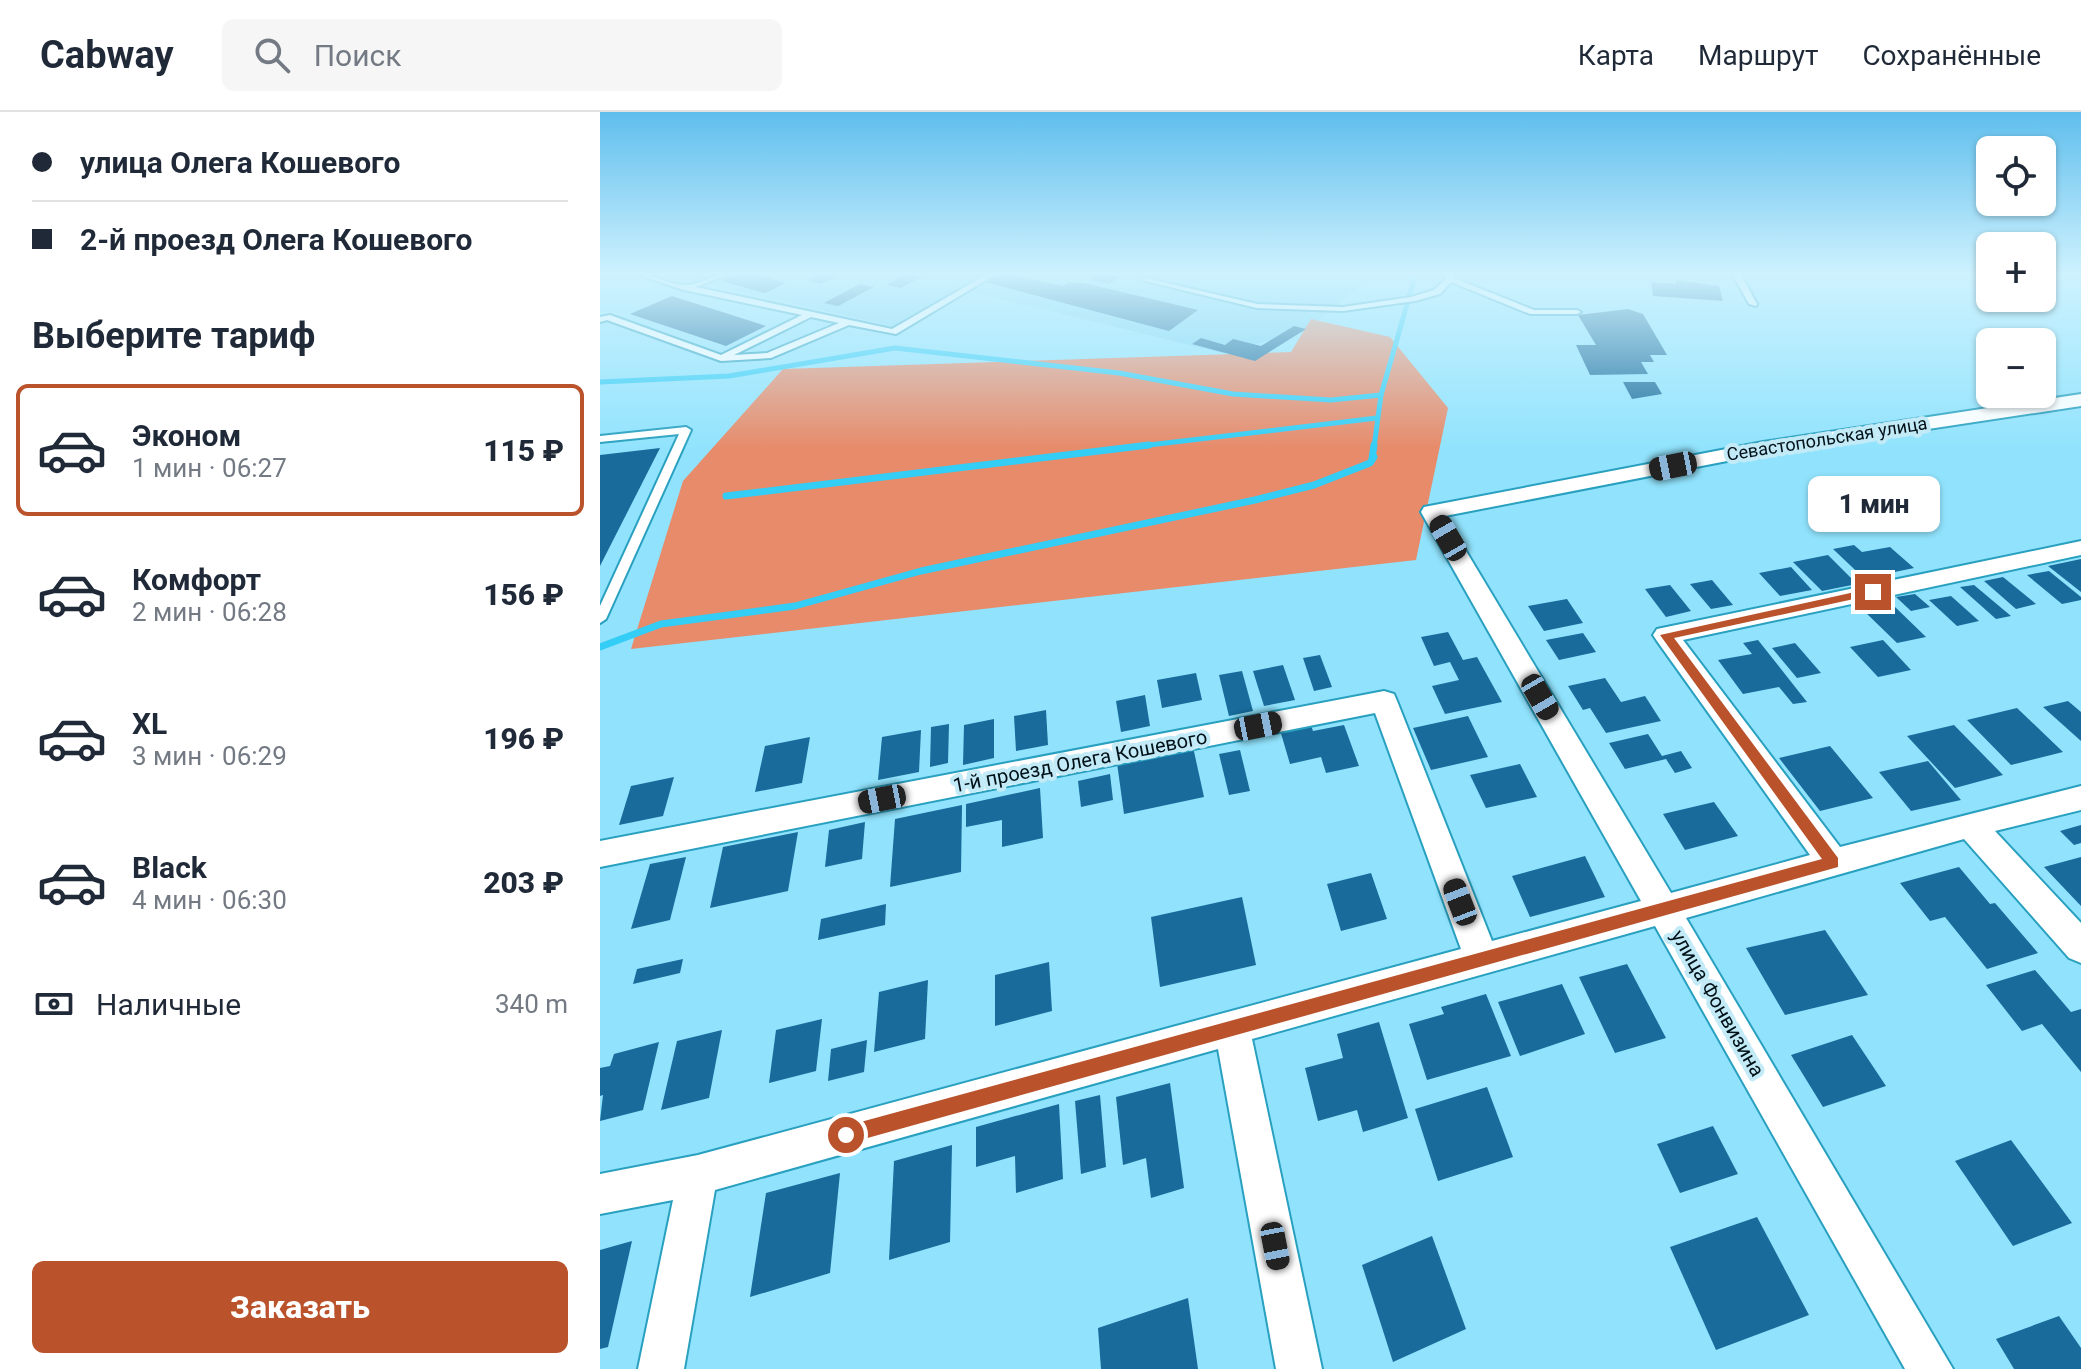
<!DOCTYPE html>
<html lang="ru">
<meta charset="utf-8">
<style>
:root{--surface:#fff;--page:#f6f6f7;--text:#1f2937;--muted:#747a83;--line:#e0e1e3;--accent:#ba522b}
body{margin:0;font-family:Roboto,sans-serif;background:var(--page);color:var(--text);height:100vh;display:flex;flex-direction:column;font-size:30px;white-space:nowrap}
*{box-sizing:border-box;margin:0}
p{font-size:26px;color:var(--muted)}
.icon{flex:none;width:44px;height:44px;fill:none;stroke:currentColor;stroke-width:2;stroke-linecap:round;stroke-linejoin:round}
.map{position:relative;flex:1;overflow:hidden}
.panel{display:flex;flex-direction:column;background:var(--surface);width:600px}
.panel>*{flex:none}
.top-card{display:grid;align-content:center;height:176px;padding:0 32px;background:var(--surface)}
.controls{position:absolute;left:1376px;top:24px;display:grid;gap:16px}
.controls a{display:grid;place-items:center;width:80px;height:80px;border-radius:12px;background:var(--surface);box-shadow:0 2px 6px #0004;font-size:40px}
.end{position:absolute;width:36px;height:36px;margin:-18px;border:10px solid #ba522b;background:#fff;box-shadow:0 0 0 4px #fff}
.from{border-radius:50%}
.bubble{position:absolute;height:56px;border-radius:12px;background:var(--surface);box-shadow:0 2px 6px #0004;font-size:26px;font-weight:800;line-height:56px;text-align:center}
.car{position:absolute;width:24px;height:48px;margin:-24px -12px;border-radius:10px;box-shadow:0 0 6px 2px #0007;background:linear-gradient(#222 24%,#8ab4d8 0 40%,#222 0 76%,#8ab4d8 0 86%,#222 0)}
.top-card b{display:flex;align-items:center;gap:28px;height:76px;font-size:30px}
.top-card b+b{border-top:2px solid var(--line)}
.top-card i{width:20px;height:20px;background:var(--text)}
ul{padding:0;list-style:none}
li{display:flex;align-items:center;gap:24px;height:132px;margin:0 16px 12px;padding:0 16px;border:4px solid transparent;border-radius:12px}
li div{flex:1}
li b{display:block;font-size:30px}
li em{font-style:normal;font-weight:800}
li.active{border-color:var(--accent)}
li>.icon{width:72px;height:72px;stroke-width:1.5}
h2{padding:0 32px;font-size:36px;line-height:96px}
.pay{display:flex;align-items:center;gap:20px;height:88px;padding:0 32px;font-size:30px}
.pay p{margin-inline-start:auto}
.action{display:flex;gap:16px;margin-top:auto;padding:16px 32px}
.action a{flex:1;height:92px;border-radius:12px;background:var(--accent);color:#fff;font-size:32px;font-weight:800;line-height:92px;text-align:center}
header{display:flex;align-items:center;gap:48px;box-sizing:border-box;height:112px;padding:0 40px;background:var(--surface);border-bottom:2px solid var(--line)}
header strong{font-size:38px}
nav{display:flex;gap:44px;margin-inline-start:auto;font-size:28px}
.search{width:560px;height:72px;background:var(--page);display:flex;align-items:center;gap:20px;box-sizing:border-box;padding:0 28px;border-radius:12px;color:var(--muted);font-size:30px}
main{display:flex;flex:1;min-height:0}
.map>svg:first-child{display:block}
.built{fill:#7cd6f3}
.green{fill:#e78b6a}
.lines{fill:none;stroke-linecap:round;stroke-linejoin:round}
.stream-far1{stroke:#33cdf5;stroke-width:5}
.stream{stroke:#33cdf5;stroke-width:7}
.building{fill:#186b9b}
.service-casing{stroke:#29a0bf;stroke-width:4}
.minor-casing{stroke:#29a0bf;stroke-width:4}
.service{fill:#fff;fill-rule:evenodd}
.minor{fill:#fff;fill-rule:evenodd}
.route{fill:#ba522b}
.labels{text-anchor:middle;stroke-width:8;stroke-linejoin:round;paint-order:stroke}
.far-street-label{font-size:18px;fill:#001118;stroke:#c3eaf7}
.street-label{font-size:20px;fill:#001118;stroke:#c3eaf7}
</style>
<header>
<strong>Cabway</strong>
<div class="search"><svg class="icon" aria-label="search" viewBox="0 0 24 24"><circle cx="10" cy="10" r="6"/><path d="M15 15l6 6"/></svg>Поиск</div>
<nav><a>Карта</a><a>Маршрут</a><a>Сохранённые</a></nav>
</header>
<main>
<section class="panel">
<div class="top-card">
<b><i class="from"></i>улица Олега Кошевого</b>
<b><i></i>2-й проезд Олега Кошевого</b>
</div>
<h2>Выберите тариф</h2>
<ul>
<li class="active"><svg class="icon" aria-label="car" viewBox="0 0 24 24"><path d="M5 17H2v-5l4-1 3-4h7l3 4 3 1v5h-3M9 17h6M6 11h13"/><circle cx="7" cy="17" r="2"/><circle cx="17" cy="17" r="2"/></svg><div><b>Эконом</b><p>1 мин · 06:27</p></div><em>115 ₽</em></li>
<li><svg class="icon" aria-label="car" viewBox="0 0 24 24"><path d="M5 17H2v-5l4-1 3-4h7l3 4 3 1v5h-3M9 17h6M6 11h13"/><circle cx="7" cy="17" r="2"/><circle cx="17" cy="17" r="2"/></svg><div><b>Комфорт</b><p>2 мин · 06:28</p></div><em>156 ₽</em></li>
<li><svg class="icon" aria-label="car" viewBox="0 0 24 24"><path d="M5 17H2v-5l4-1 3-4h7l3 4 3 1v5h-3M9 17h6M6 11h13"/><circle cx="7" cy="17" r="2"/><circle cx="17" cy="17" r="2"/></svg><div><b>XL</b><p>3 мин · 06:29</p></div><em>196 ₽</em></li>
<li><svg class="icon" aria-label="car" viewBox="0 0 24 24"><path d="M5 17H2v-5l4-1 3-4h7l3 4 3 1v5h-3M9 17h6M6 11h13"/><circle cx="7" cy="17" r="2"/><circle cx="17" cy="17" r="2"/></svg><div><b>Black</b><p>4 мин · 06:30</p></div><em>203 ₽</em></li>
</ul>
<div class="pay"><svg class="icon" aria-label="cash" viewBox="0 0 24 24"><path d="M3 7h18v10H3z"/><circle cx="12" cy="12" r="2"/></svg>Наличные<p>340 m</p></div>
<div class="action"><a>Заказать</a></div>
</section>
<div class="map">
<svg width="1481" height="1257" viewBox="0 0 1481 1257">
<rect width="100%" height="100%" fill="#91e3fd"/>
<polygon class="built" points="57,161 776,161 703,220 622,241 365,178 297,215"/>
<polygon class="green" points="711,207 790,225 848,296 816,448 31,537 83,369 183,257 691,240"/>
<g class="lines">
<g class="stream-far1">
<polyline points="0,270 129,264 295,236 519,261 633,282 731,288 781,283"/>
<polyline points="532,335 777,306"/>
<polyline points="774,335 781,283 816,161"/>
</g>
<g class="stream">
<polyline points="772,347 774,333"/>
<polyline points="126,384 549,333"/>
<polyline points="0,535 61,512 195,494 321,459 655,388 714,373 770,351 774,345"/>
</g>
</g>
<g class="building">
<polygon points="138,161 153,162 186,171 165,181 121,169"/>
<polygon points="222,161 242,161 221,172 207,168"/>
<polygon points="308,161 329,161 301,176 286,173"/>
<polygon points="402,161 463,174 469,170 484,171 598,198 569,219 385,170"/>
<polygon points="502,161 526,161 509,172 491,168"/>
<polygon points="1075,168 1119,174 1123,189 1053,184 1051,170 1076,172"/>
<polygon points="260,172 274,175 238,194 224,191"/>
<polygon points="72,184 166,214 126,234 30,202"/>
<polygon points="1028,197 1043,202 1067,243 1050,243 1054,250 1041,250 1048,262 990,263 976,233 996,233 978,203"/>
<polygon points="694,214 706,217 655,249 592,232 601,226 625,233 633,227 661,234"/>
<polygon points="1023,270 1055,270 1062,282 1032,287"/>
<polygon points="60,336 0,454 0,343"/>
<polygon points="1254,433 1262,440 1290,435 1314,456 1285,462 1292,469 1271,473 1233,437"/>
<polygon points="1228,443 1257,472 1222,479 1193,450"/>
<polygon points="1481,447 1481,480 1448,454"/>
<polygon points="1191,455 1212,478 1180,484 1159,461"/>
<polygon points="1449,459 1481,485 1481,488 1462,492 1427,463"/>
<polygon points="1403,465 1436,492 1416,497 1384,469"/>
<polygon points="1112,468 1133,493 1111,497 1090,472"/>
<polygon points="1070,473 1091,499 1066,505 1045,477"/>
<polygon points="1374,473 1411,504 1396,507 1360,475"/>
<polygon points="1315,482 1330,495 1311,499 1296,485"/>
<polygon points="1351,484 1379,509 1357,514 1329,488"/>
<polygon points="967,487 983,511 944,519 928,494"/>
<polygon points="1293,493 1326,525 1297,531 1264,499"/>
<polygon points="848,520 863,548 877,545 902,590 845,602 832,574 859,568 850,550 834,554 821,525"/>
<polygon points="983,521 996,540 959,548 946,528"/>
<polygon points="1158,528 1207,590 1193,592 1179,575 1143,582 1118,548 1152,542 1143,531"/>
<polygon points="1283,528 1311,558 1278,565 1250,535"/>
<polygon points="1195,531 1221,561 1197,566 1172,536"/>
<polygon points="720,543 732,575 714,579 703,546"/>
<polygon points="683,553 695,588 664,594 653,559"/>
<polygon points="642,559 653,599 629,604 619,563"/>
<polygon points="596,561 602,588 562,596 557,568"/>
<polygon points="1005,566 1021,590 1045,584 1061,609 1006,621 990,596 983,598 968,574"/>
<polygon points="545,583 550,614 521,620 516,589"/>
<polygon points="1468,589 1481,600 1481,629 1443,595"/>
<polygon points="1417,596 1463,640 1411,653 1367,608"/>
<polygon points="446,598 448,633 416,639 414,604"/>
<polygon points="868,604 888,645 831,658 813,616"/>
<polygon points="394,607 394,646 363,653 364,613"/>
<polygon points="710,611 713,619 744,613 759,654 726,661 721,645 690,652 680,618"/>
<polygon points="349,612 348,651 330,655 331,615"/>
<polygon points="1354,613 1403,663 1355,676 1307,624"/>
<polygon points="321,618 319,660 278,668 282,625"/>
<polygon points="1048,622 1062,644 1081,639 1092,656 1075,661 1066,647 1025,657 1009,631"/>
<polygon points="210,625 202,671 155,680 165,634"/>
<polygon points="1230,634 1273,686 1220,699 1179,646"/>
<polygon points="593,635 604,685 524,702 517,651"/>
<polygon points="640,638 650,679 629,683 619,642"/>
<polygon points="1328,649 1361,688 1311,699 1279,660"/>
<polygon points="920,652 937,685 886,696 870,663"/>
<polygon points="510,662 513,688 481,695 478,669"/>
<polygon points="74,665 63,704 19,713 31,674"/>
<polygon points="440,676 443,726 402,735 402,708 366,715 366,692"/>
<polygon points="1114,690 1138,724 1085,738 1063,702"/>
<polygon points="362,693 361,760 290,775 295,707"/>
<polygon points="265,710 262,747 225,755 229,718"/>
<polygon points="1481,713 1481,731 1474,733 1460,719"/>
<polygon points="198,720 188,779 110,796 123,735"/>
<polygon points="985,744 1005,785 930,805 912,764"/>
<polygon points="86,745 70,808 31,817 50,752"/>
<polygon points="1481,745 1481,794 1444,755"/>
<polygon points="1359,755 1390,792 1395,791 1438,841 1387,857 1345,805 1330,809 1300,771"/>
<polygon points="771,761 787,807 741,819 727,772"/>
<polygon points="642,785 656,853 560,875 551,805"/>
<polygon points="286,792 285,813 218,828 221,807"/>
<polygon points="1225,818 1268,883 1185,903 1146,836"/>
<polygon points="83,847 80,861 33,872 37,857"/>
<polygon points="449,850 452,899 395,914 395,863"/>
<polygon points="1027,852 1066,926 1015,941 979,865"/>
<polygon points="1435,858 1471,900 1481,897 1481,960 1442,912 1422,919 1386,873"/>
<polygon points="328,868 325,927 274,940 279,880"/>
<polygon points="962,872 985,922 920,944 898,890"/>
<polygon points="886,882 911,944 827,968 809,912 844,902 841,895"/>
<polygon points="222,907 216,959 169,971 176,918"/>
<polygon points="779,910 808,1006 763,1020 757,998 718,1009 705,956 743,946 737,922"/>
<polygon points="122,918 109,986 61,998 77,929"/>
<polygon points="1252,923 1286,974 1223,995 1191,943"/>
<polygon points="267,928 264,960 228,969 231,937"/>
<polygon points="59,930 43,998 0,1009 3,983 0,984 0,956 10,954 14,942"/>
<polygon points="570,971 584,1076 551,1086 546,1046 523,1053 516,985"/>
<polygon points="887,975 913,1045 838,1069 815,997"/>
<polygon points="500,983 506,1055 481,1062 475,989"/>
<polygon points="459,992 463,1067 416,1081 415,1044 376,1055 376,1015"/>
<polygon points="1113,1014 1138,1062 1080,1081 1057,1032"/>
<polygon points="1411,1028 1472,1111 1413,1134 1355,1049"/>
<polygon points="352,1033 350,1130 289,1148 294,1049"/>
<polygon points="240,1061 230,1161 150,1185 166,1081"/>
<polygon points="1157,1105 1209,1203 1116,1238 1070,1135"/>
<polygon points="832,1124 866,1217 793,1250 762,1153"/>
<polygon points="32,1129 8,1235 0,1237 0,1138"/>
<polygon points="588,1186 598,1257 501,1257 498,1216"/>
<polygon points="1459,1204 1481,1236 1481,1257 1414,1257 1396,1227"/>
</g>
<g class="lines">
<g class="service-casing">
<g id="service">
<path d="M33,161C52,161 68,173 86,173C100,173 115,161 131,161L96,175L292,217L389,161H398L296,222L249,213L171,246L121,249L7,208L0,210V205L10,203L121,243L202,203L84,178ZM211,205L239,211L167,241L134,243Z"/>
<polygon points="846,161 854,161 854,166 934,198 977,198 981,200 977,202 930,202 851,170 840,182 815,189 743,199 657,196 541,168 545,166 657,192 743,195 811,185 834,178 846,166"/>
<polygon points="1078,161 1086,161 1086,162 1082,164"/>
<polygon points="1135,161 1143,161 1141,163 1157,192 1156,194 1149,192 1133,163"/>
<polygon points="86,315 91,318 6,507 0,511 0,494 79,322 0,330 0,324"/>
</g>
</g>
<g class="minor-casing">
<polygon id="minor" points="1481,282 1481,294 1163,342 845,404 1071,781 1210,743 1057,529 1053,523 1057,517 1481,429 1481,443 1083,528 1240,735 1481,674 1481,698 1395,719 1481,811 1481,851 1469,846 1364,727 1086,806 1353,1257 1305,1257 1055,814 652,927 722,1257 676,1257 618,937 115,1078 84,1257 38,1257 73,1088 0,1102 0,1062 98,1043 861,837 775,601 0,755 0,729 784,579 794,582 797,589 892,829 1041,789 821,400 824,395 1163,330"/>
</g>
<use href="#service" class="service"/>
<use href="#minor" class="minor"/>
</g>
<linearGradient id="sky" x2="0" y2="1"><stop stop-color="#5fbeed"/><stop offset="0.48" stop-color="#cef2fe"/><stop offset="1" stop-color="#cef2fe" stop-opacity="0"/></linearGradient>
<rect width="1481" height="337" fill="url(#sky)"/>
<polygon class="route" points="1273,476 1277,482 1074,526 1238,746 1238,755 246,1032 240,1029 237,1023 246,1014 1222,747 1060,523"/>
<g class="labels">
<g class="far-street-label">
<text transform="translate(1227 327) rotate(-9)" y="6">Севастопольская улица</text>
</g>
<g class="street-label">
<text transform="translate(480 649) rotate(-11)" y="7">1-й проезд Олега Кошевого</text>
<text transform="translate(1118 891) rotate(60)" y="7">улица Фонвизина</text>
</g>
</g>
</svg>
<div class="controls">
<a><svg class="icon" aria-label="locate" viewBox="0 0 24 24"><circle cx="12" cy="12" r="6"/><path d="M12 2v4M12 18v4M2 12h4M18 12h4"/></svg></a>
<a>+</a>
<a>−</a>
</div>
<i class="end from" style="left:246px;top:1023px"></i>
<i class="end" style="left:1273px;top:480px"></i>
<div class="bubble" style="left:1208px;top:364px;width:132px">1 мин</div>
<i class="car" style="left:1073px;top:354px;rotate:259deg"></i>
<i class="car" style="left:848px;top:426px;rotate:330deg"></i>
<i class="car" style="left:940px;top:585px;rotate:150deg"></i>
<i class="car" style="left:658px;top:614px;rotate:79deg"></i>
<i class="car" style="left:282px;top:687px;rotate:259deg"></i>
<i class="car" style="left:860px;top:790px;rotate:339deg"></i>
<i class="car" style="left:675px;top:1134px;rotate:169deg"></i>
</div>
</main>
